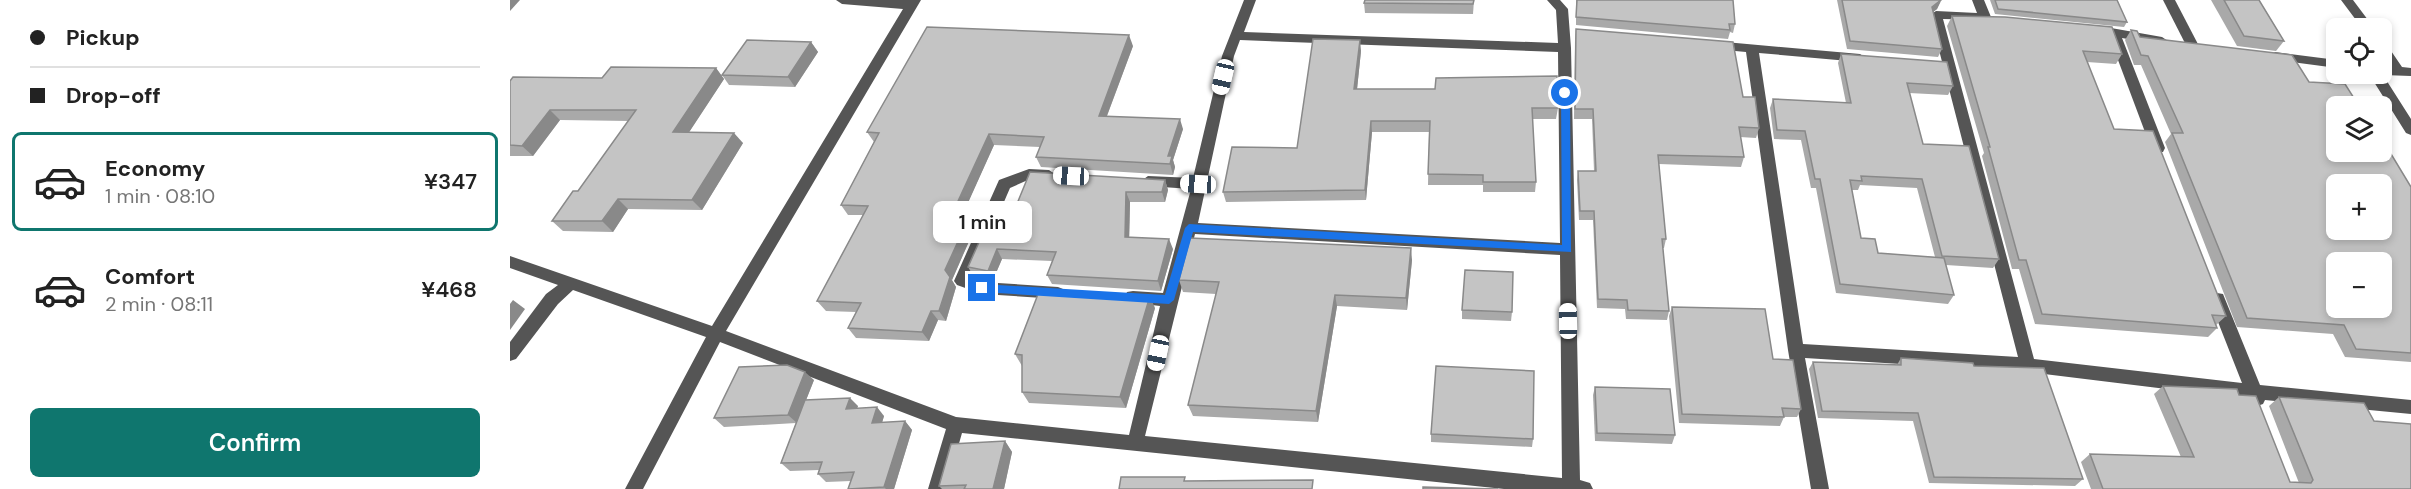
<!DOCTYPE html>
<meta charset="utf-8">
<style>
:root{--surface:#fff;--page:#f6f6f6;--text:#222;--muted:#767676;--line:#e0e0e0;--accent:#0f766e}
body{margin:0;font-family:"DM Sans",sans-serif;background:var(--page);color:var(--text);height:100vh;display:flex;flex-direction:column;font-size:22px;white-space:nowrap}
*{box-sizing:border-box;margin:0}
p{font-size:20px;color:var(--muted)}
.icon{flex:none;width:33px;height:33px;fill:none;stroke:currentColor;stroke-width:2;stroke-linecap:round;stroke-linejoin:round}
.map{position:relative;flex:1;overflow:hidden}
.sheet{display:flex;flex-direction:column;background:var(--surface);width:510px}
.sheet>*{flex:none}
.top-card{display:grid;align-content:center;height:132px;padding:0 30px;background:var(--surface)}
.controls{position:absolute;left:1816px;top:18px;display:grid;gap:12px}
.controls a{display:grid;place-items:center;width:66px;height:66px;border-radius:9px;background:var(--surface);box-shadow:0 3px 9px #0003;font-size:30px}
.end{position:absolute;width:27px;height:27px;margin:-14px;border:8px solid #1a73e8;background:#fff;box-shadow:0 0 0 3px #fff}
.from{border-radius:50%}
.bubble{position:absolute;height:42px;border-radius:9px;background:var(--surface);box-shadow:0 3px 9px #0003;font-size:20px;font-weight:600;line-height:42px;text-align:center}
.car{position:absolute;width:18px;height:36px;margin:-18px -9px;border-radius:8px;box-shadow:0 0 4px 2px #0007;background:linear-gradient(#fff 24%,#345 0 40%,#fff 0 76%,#345 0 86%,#fff 0)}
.top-card b{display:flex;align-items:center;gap:21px;height:57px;font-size:22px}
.top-card b+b{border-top:2px solid var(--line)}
.top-card i{width:15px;height:15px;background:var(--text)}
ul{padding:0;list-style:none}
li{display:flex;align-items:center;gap:18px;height:99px;margin:0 12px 9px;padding:0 18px;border:3px solid transparent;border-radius:9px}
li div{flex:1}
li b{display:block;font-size:22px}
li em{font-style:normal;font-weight:600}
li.current{border-color:var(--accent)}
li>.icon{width:54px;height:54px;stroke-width:1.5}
.cta{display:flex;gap:12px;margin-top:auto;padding:12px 30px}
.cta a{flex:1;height:69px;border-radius:9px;background:var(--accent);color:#fff;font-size:24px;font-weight:600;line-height:69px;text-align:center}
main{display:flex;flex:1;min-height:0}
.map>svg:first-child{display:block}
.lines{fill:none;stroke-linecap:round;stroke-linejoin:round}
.minor{fill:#555;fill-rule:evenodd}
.wall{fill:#a9a9a9;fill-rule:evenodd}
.shaded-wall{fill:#898989}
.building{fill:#c4c4c4;stroke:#898989;stroke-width:1.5;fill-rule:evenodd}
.route{fill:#1a73e8}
</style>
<main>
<section class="sheet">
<div class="top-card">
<b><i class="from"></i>Pickup</b>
<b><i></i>Drop-off</b>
</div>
<ul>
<li class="current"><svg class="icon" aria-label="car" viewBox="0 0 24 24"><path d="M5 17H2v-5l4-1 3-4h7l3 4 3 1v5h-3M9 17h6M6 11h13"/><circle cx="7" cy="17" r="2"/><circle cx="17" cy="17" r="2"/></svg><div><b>Economy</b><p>1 min · 08:10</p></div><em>¥347</em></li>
<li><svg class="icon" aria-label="car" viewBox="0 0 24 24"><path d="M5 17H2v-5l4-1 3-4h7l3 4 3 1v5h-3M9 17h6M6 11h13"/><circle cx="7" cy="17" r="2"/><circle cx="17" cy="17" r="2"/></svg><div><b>Comfort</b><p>2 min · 08:11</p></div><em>¥468</em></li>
</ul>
<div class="cta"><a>Confirm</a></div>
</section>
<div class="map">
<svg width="1901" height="489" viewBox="0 0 1901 489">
<rect width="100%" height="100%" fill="#fff"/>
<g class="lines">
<g class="minor">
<path d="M326,0H411L216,331L446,417L619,435L650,306L617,302L615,297L617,292L623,291L653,293L681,189L638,186L631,181L638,176L683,178L712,56L734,0H746L734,32L1048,43L1046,10L1037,0H1050L1058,9L1061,48L1070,480L1080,483L1083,489H994L452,433L436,489H418L436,429L210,342L133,489H115L196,337L63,290L48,304L6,359L0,361V342L36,294L48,285L0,268V256L202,326L393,9L332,4ZM730,40L1048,52L1050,243L688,223L724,56ZM685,234L1050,255L1052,478L635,436Z"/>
<polygon points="1462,0 1474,0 1481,17 1479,20 1433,19 1524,359 1732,383 1699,299 1701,294 1707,293 1713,294 1715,299 1750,385 1901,400 1901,414 1755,400 1753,404 1747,406 1741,404 1738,399 1518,372 1295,358 1319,489 1301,489 1278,350 1236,52 1204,49 1198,45 1204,41 1350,54 1356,58 1350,62 1249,53 1293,344 1508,357 1420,15 1426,11 1467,13"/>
<polygon points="1653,0 1665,0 1690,48 1689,51 1679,51"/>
<polygon points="1831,0 1843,0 1864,28 1852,28"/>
<polygon points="1584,25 1652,37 1658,41 1652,45 1612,38 1655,148 1653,152 1643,152 1641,148 1599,36 1580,32 1578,29 1580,26"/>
<polygon points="1872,44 1877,45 1892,67 1901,68 1901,76 1873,75 1901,119 1901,135 1896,133 1859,74 1872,74 1872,66 1878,66 1872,58"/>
<polygon points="1765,52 1827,60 1827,68 1760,59 1759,56"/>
<polygon points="519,169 539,170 546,175 539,180 520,179 500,188 461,278 472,282 548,287 553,289 556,293 553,297 548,299 472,294 447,285 444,281 489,180"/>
</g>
</g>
<g class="wall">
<polygon points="964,0 963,14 855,13 854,3"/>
<polygon points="1066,0 1223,0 1225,24 1223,33 1220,32 1218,39 1066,25"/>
<polygon points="1327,0 1431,0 1427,9 1423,12 1432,49 1428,57 1337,49"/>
<polygon points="1480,0 1607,0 1617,22 1614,27 1485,14"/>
<polygon points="1701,0 1749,0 1774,41 1766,51 1727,46"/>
<polygon points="1442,16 1612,54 1606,64 1577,62 1604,129 1716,316 1706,325 1707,328 1698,337 1525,324 1509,269 1502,269 1472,156 1474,153 1437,26"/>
<polygon points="1066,29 1233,97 1249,128 1246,138 1230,137 1234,157 1231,167 1149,164 1156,239 1154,248 1153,248 1159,311 1157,320 1116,319 1115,309 1087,308 1083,220 1069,220 1067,180 1068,171 1084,171 1082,119 1064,119 1065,39"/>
<polygon points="1621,30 1630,37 1799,82 1849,106 1901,187 1901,362 1835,357 1823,334 1727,327 1655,142 1661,134 1631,65 1624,65 1615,40"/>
<polygon points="301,42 308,52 285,87 219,85 212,75"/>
<polygon points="623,46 597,116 673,129 663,160 665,167 663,175 531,167 526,157 530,147 484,145 453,213 461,213 467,223 442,280 446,287 436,321 428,320 419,341 346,338 338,328 346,312 316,311 307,301 353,215 338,215 331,205 364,142 357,132"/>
<polygon points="851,51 847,89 1048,108 1046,119 1022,119 1026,182 1025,192 973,192 973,185 918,185 919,132 862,132 856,200 716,202 713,192 787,148"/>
<path d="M1331,54L1443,86L1438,95L1399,93L1413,144L1489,259L1483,268L1436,265L1444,295L1438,304L1326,293L1306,188H1301L1291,140L1264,139L1260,108L1263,99L1336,103L1328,63ZM1350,185L1407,188L1425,257L1368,253L1351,238L1342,190H1348Z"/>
<polygon points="206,68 214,79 179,132 233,143 192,210 118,209 103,232 53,231 42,221 68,191 119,121 50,120 23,156 0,156 0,81 92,78"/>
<polygon points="655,180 658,190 655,202 620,202 619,237 663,249 651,291 542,284 537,275 542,261 492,259 483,280 464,277 458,267 502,216"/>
<polygon points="902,260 897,310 827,306 808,422 683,416 678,405 706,294 673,292 669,280"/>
<polygon points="1162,307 1291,409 1287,417 1274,417 1270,426 1169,423 1159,316"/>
<polygon points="645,308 616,408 519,403 512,392 512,366 505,354"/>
<polygon points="952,310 1002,312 1001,321 952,319"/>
<polygon points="1391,358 1464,366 1573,479 1565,486 1419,483 1403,421 1308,418 1299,369 1303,362 1387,365"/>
<polygon points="304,380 296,400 348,406 347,408 374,416 372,423 395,421 402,430 384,489 338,489 341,481 316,482 308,474 309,470 280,471 271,463 286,423 214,427 204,418"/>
<polygon points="1653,386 1780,482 1789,483 1759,406 1769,397 1901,489 1581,489 1571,462 1580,454 1671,457 1644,394"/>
<polygon points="1085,387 1165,435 1162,444 1085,441 1083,395"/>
<polygon points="921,434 1023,439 1022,447 921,442"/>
<polygon points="495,441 502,452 494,489 432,489 429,486"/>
</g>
<g class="shaded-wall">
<polygon points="0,0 10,0 0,11"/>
<polygon points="1431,1 1427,9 1418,16 1422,7"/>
<polygon points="619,35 623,46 593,126 589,116"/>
<polygon points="850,40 851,51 846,99 844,89"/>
<polygon points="301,42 308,52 285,87 278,77"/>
<polygon points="206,68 214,79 172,143 163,132"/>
<polygon points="40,110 50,120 23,156 12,146"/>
<polygon points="670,119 673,129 663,160 665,167 663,175 658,156"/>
<polygon points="861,121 862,132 856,200 855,190"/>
<polygon points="224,133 233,143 192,210 182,200"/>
<polygon points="479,134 484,145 449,223 443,212"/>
<polygon points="655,180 658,190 655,202 652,192"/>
<polygon points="616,192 620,202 619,247 615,237"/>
<polygon points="108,199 118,209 103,232 92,221"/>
<polygon points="461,213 467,223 442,280 435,270"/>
<polygon points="659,239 663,249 651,291 648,281"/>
<polygon points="901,248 902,260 897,310 896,298"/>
<polygon points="487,249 492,259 483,280 478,271"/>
<polygon points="440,277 446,287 436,321 429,311"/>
<polygon points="825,295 827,306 808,422 806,411"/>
<polygon points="640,296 645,308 616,408 610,397"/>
<polygon points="3,300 15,309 0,330 0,304"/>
<polygon points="421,311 428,320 419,341 412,332"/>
<polygon points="295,372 304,380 287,423 278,415"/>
<polygon points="340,398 348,406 344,417 336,409"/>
<polygon points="367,407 374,416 369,432 362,423"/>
<polygon points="395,421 402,430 384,489 376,489 374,487"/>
<polygon points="495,441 502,452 494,489 483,489"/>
</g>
<g class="building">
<polygon points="855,0 964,0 963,4 854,3"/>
<polygon points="1067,0 1223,0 1225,24 1219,24 1220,30 1066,17"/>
<polygon points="1332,0 1431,0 1422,7 1432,49 1340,41"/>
<polygon points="1485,0 1607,0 1617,22 1488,9"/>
<polygon points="1714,0 1749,0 1774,41 1734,36"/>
<polygon points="1442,16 1495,17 1602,27 1612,54 1573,51 1604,129 1643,131 1716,316 1702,315 1707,328 1532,314 1516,260 1509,260 1478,147 1480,147"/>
<polygon points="417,27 619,35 589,116 670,119 658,156 662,156 660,164 526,157 534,137 479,134 443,212 461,213 435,270 440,277 429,311 421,311 412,332 338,328 351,303 307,301 358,206 331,205 369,133 357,132"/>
<polygon points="1066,29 1223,42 1233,97 1245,97 1249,128 1229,127 1234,157 1148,155 1156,239 1152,239 1159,311 1118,310 1117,300 1088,299 1084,211 1070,211 1068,171 1086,171 1083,109 1065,109"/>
<path d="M1621,30L1627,31L1630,37L1782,55L1799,82L1835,84L1849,106H1827V152H1872V139L1901,187V353L1846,349L1834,325L1737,318L1662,133H1673L1638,56L1631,55ZM1827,184H1872V230H1827ZM1827,262H1872V308H1827Z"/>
<polygon points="803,39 850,40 844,89 925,89 926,78 1047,76 1048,108 1022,108 1026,182 973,182 973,175 918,174 920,121 861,121 855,190 713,192 722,147 787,148"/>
<polygon points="237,40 301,42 278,77 212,75"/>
<polygon points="1331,54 1437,62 1443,86 1397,83 1413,144 1459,146 1489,259 1432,256 1412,179 1351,176 1352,181 1340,180 1351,238 1365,239 1368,253 1434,258 1444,295 1330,284 1310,179 1305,179 1295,131 1267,130 1263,99 1341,103"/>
<polygon points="101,67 206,68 163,132 224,133 182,200 108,199 92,221 42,221 63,191 68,191 126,110 40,110 12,146 0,145 0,81 3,77 92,78"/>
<polygon points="520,172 655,180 652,192 616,192 615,237 659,239 648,281 537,275 546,252 487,249 478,271 458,267 481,215 502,216"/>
<polygon points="680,238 901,248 896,298 825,295 806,411 678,405 709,282 669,280"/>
<polygon points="955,270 1003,272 1002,312 952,310"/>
<polygon points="530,289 640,296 610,397 512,392 512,355 505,354"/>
<polygon points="1162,307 1255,309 1263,359 1283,360 1291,409 1272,408 1274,417 1172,414"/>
<polygon points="1391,358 1463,363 1464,366 1534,368 1573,479 1424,477 1408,413 1312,411 1303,362 1391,365"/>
<polygon points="277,365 295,372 278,415 204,418 229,367"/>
<polygon points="926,366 1024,371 1023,439 921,434"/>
<polygon points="1653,386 1727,389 1729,395 1746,396 1780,482 1801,483 1803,480 1769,397 1854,403 1864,421 1901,424 1901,489 1593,489 1580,454 1684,457"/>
<polygon points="1085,387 1160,389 1165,435 1087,433"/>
<polygon points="340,398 336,409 367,407 362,423 395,421 374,487 338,489 344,472 308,474 312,462 271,463 295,400"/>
<polygon points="495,441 483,489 454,489 456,485 429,486 441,444"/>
<polygon points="611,477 675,477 674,481 803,480 802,489 609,489"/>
<polygon points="913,487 988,489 913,489"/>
</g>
<polygon class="route" points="1055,90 1060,93 1061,252 683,232 664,300 659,304 472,292 467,288 472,284 655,295 675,228 679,224 1052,245 1051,93"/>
</svg>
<div class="controls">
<a><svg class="icon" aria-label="locate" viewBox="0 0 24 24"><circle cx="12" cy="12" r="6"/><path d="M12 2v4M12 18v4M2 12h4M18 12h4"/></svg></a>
<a><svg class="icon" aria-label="layers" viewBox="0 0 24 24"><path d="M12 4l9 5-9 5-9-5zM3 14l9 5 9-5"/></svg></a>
<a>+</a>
<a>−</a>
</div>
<i class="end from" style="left:1055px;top:93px"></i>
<i class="end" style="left:472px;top:288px"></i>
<div class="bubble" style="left:423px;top:201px;width:99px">1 min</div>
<i class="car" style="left:713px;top:77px;rotate:193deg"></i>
<i class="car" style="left:561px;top:176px;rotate:273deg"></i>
<i class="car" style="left:688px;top:184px;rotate:273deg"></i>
<i class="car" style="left:1058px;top:321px;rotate:359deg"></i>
<i class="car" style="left:648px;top:353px;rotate:192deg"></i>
</div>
</main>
